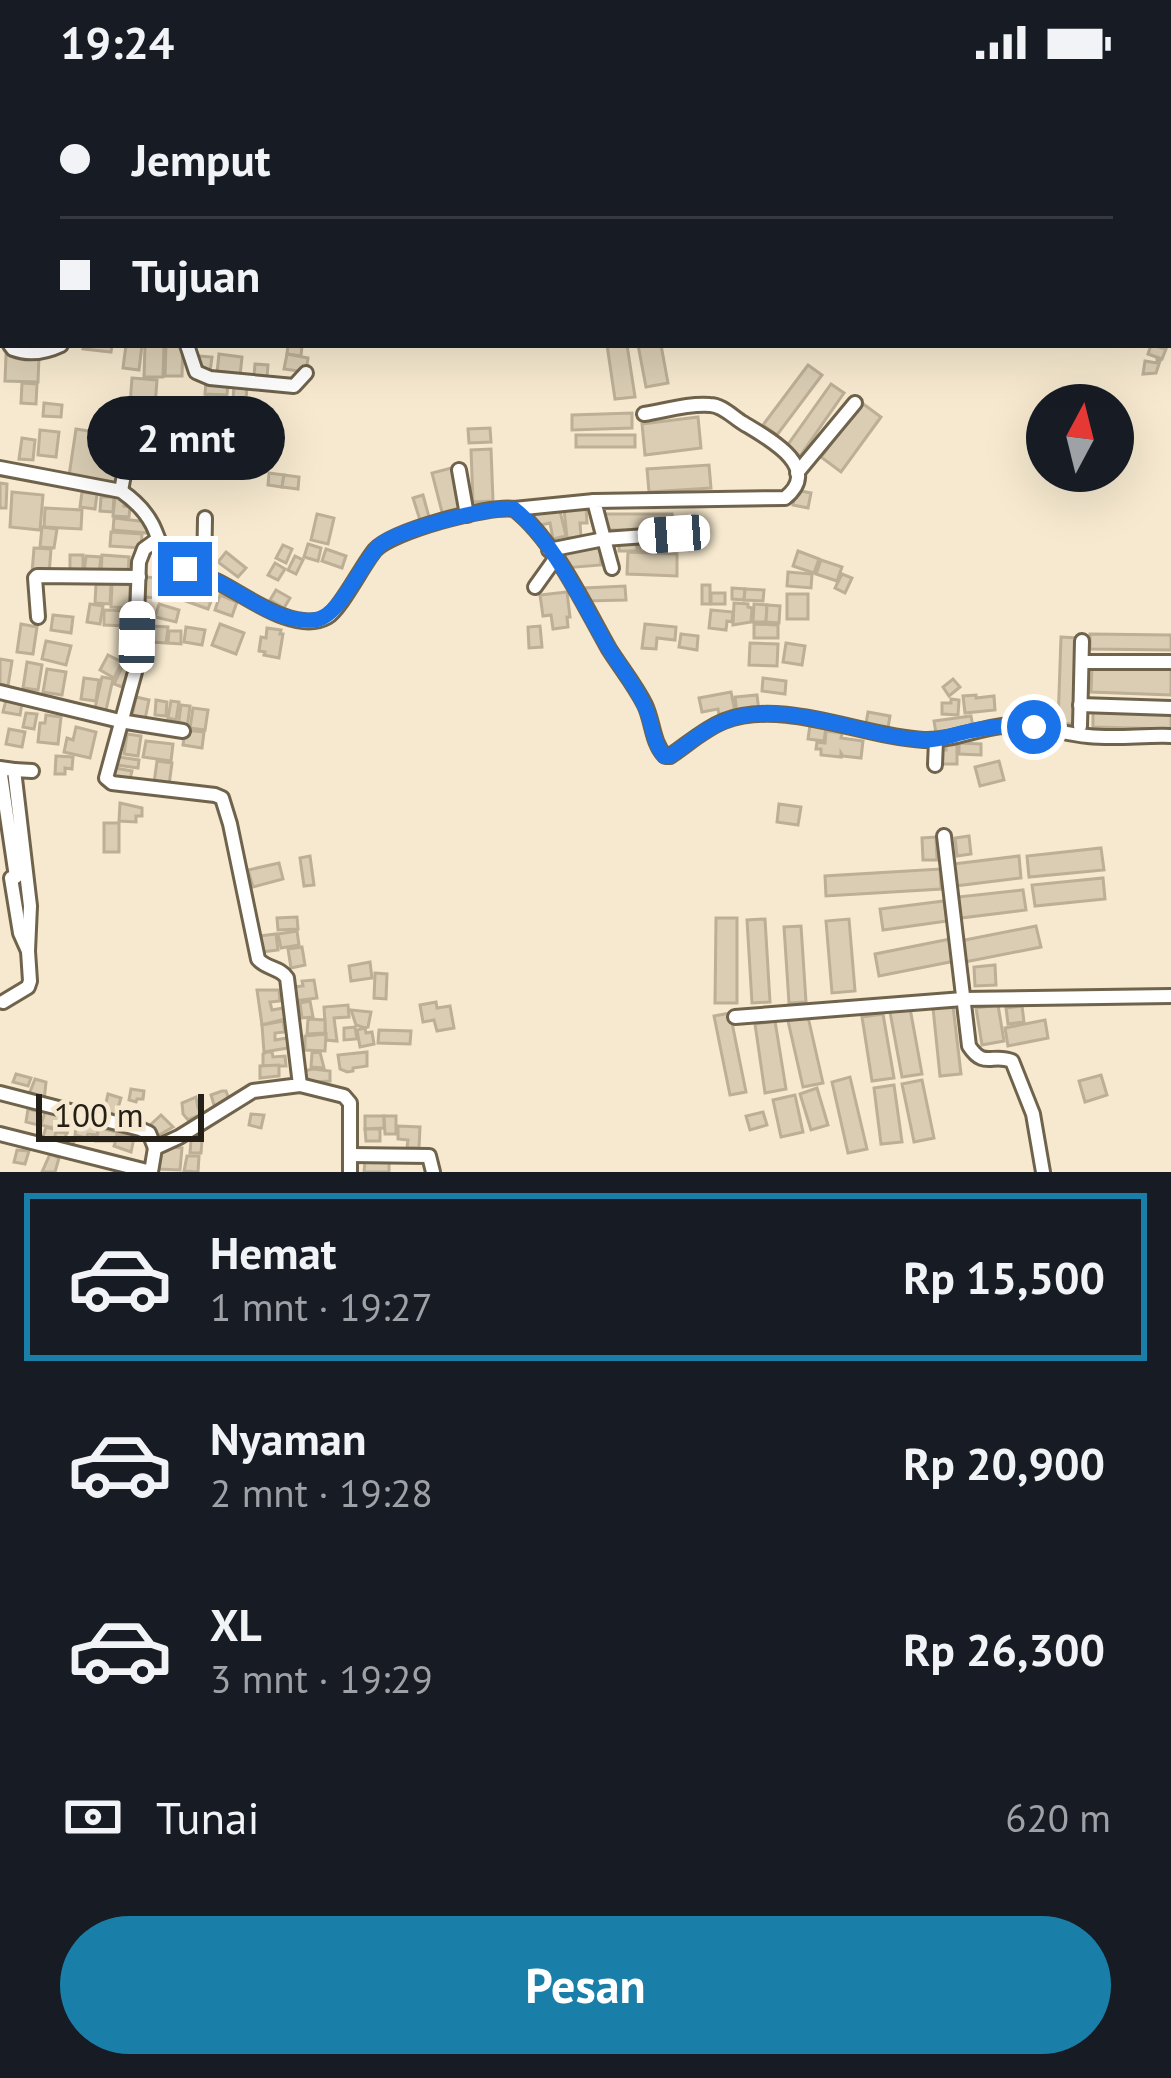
<!DOCTYPE html>
<html lang="id">
<meta charset="utf-8">
<style>
:root{--surface:#171b24;--page:#242831;--text:#f1f3f6;--muted:#9ea1a6;--line:#363941;--accent:#197fa9}
body{margin:0;font-family:"PT Sans",sans-serif;background:var(--page);color:var(--text);height:100vh;display:flex;flex-direction:column;font-size:45px;white-space:nowrap}
*{box-sizing:border-box;margin:0}
p{font-size:39px;color:var(--muted)}
.icon{flex:none;width:66px;height:66px;fill:none;stroke:currentColor;stroke-width:2;stroke-linecap:round;stroke-linejoin:round}
.map{position:relative;height:1088px;overflow:hidden}
.sheet{display:flex;flex-direction:column;background:var(--surface);flex:1}
.sheet>*{flex:none}
.guide{position:absolute;left:0px;top:0px;width:1173px;height:264px;box-shadow:0 12px 48px #0002;display:grid;align-content:center;height:264px;padding:0 60px;background:var(--surface)}
.needle{width:78px;rotate:7deg}
.fabs{position:absolute;left:1026px;top:300px;display:grid;gap:24px}
.fabs a{display:grid;place-items:center;width:108px;height:108px;border-radius:50%;background:var(--surface);box-shadow:0 12px 48px #0002;font-size:60px}
.scale{position:absolute;left:36px;bottom:30px;width:168px;box-sizing:border-box;padding-left:12px;border:6px solid #252017;border-top:0;font-size:33px;line-height:42px;white-space:nowrap;color:#252017;-webkit-text-stroke:9px #f6e9cf;paint-order:stroke}
.end{position:absolute;width:54px;height:54px;margin:-27px;border:15px solid #1a73e8;background:#fff;box-shadow:0 0 0 6px #fff}
.from{border-radius:50%}
.bubble{position:absolute;height:84px;border-radius:42px;background:var(--surface);box-shadow:0 12px 48px #0002;font-size:39px;font-weight:700;line-height:84px;text-align:center}
.car{position:absolute;width:36px;height:72px;margin:-36px -18px;border-radius:15px;box-shadow:0 0 9px 3px #0007;background:linear-gradient(#fff 24%,#345 0 40%,#fff 0 76%,#345 0 86%,#fff 0)}
.guide b{display:flex;align-items:center;gap:42px;height:114px;font-size:45px}
.guide b+b{border-top:3px solid var(--line)}
.guide i{width:30px;height:30px;background:var(--text)}
ul{padding:21px 0 0;list-style:none}
li{display:flex;align-items:center;gap:36px;height:168px;margin:0 24px 18px;padding:0 36px;border:6px solid transparent;border-radius:0px}
li div{flex:1}
li b{display:block;font-size:45px}
li em{font-style:normal;font-weight:700}
li.selected{border-color:var(--accent)}
li>.icon{width:108px;height:108px;stroke-width:1.5}
.pay{display:flex;align-items:center;gap:30px;height:132px;padding:0 60px;font-size:45px}
.pay p{margin-inline-start:auto}
.action{display:flex;gap:24px;margin-top:auto;padding:24px 60px}
.action a{flex:1;height:138px;border-radius:72px;background:var(--accent);color:#fff;font-size:48px;font-weight:700;line-height:138px;text-align:center}
.status{display:flex;justify-content:space-between;align-items:center;height:84px;padding:0 60px;background:var(--surface);direction:ltr}
.status svg{height:33px;fill:currentColor}
.map>svg:first-child{display:block}
.building{fill:#dacdb4;stroke:#bcaf96;stroke-width:3}
.lines{fill:none;stroke-linecap:round;stroke-linejoin:round}
.minor-casing{stroke:#6f634c;stroke-width:18}
.minor{stroke:#fff;stroke-width:12}
.route{stroke:#1a73e8;stroke-width:15}
</style>
<div class="status"><b>19:24</b><svg viewBox="0 0 49 12"><path d="M0 12V9h3v3zM5 12V6h3v6zM10 12V3h3v9zM15 12V0h3v12zM26 1h20v11H26zM47 4h2v5h-2z"/></svg></div>
<div class="map">
<svg width="1171" height="1088" viewBox="0 0 1171 1088">
<rect width="100%" height="100%" fill="#f6e9cf"/>
<g class="building">
<polygon points="84,261 112,261 111,268 83,265"/>
<polygon points="126,261 142,261 139,286 123,284"/>
<polygon points="145,261 164,261 163,293 144,293"/>
<polygon points="166,261 183,261 182,292 165,292"/>
<polygon points="288,261 302,262 301,272 287,270"/>
<polygon points="607,261 627,261 635,313 615,315"/>
<polygon points="638,261 661,261 668,299 646,303"/>
<polygon points="1151,261 1166,265 1162,275 1148,270"/>
<polygon points="219,270 242,273 240,292 217,289"/>
<polygon points="287,270 308,274 306,288 284,285"/>
<polygon points="6,271 39,272 38,298 5,297"/>
<polygon points="199,272 212,273 210,288 198,287"/>
<polygon points="1157,276 1160,277 1156,289 1143,290 1145,277 1157,279"/>
<polygon points="255,280 268,281 267,293 254,292"/>
<polygon points="808,281 822,291 777,351 763,341"/>
<polygon points="132,294 157,296 155,322 130,320"/>
<polygon points="206,297 228,298 227,311 205,310"/>
<polygon points="22,299 37,300 36,320 21,319"/>
<polygon points="831,300 844,309 800,372 787,362"/>
<polygon points="234,301 247,302 246,316 233,316"/>
<polygon points="206,312 226,315 224,334 203,331"/>
<polygon points="44,319 62,321 61,333 43,332"/>
<polygon points="862,319 881,333 841,388 821,373"/>
<polygon points="139,326 164,329 159,367 134,364"/>
<polygon points="248,328 266,331 265,339 247,336"/>
<polygon points="632,329 632,344 572,346 572,331"/>
<polygon points="698,333 701,364 645,371 642,340"/>
<polygon points="490,344 491,358 469,359 468,345"/>
<polygon points="76,345 126,353 118,400 69,392"/>
<polygon points="40,346 59,348 56,373 38,371"/>
<rect x="576" y="351" width="59" height="12"/>
<polygon points="22,354 35,356 33,376 19,375"/>
<polygon points="491,365 493,417 473,418 471,366"/>
<polygon points="709,381 711,404 649,408 647,385"/>
<polygon points="455,383 466,426 443,432 432,389"/>
<polygon points="269,389 284,391 282,403 268,401"/>
<polygon points="284,391 299,393 298,405 282,403"/>
<polygon points="0,399 7,400 6,424 0,424"/>
<polygon points="796,406 811,409 808,424 793,421"/>
<polygon points="12,408 43,411 40,446 10,443"/>
<polygon points="82,408 97,410 95,425 80,423"/>
<polygon points="423,411 429,433 420,436 413,414"/>
<polygon points="101,413 114,413 113,428 100,427"/>
<polygon points="115,413 125,414 124,422 130,423 129,433 113,432"/>
<polygon points="559,423 566,452 553,455 550,439 536,442 533,429"/>
<polygon points="586,423 587,439 580,439 581,453 567,454 564,425"/>
<polygon points="45,424 82,426 81,445 44,443"/>
<polygon points="317,430 334,434 328,460 311,456"/>
<rect x="604" y="430" width="68" height="16"/>
<polygon points="114,434 148,438 147,449 113,446"/>
<polygon points="42,443 57,445 54,464 40,463"/>
<polygon points="111,448 142,450 141,464 110,462"/>
<polygon points="169,454 185,455 184,471 168,470"/>
<polygon points="619,455 637,456 637,467 619,467"/>
<polygon points="639,455 673,455 673,468 640,468"/>
<polygon points="186,456 197,457 196,476 185,476"/>
<polygon points="308,460 321,464 318,477 304,473"/>
<polygon points="283,461 292,465 286,479 276,474"/>
<polygon points="600,463 601,481 565,484 564,467"/>
<polygon points="34,464 51,465 49,491 32,489"/>
<polygon points="326,465 346,472 342,484 322,477"/>
<polygon points="798,467 819,475 814,489 793,482"/>
<polygon points="226,468 246,484 238,493 218,478"/>
<polygon points="628,468 677,470 677,492 627,490"/>
<rect x="70" y="471" width="13" height="20"/>
<polygon points="102,471 129,473 128,492 101,490"/>
<polygon points="86,472 101,473 99,490 84,489"/>
<polygon points="295,472 303,476 296,490 288,486"/>
<polygon points="821,476 842,483 837,497 816,490"/>
<polygon points="275,479 285,485 278,496 268,491"/>
<polygon points="788,488 812,490 811,504 787,502"/>
<polygon points="842,490 852,494 845,509 835,504"/>
<polygon points="170,492 172,508 162,509 161,493"/>
<polygon points="146,493 158,494 156,514 144,513"/>
<polygon points="112,499 130,500 129,524 111,523"/>
<polygon points="96,500 111,500 110,520 95,519"/>
<rect x="702" y="501" width="8" height="19"/>
<polygon points="184,502 213,512 208,525 180,515"/>
<polygon points="625,502 626,516 585,517 585,504"/>
<polygon points="732,504 745,505 744,516 732,515"/>
<polygon points="745,505 764,506 763,517 744,516"/>
<polygon points="276,506 290,514 284,524 270,516"/>
<polygon points="567,508 570,533 567,533 568,543 553,545 551,531 543,532 540,511"/>
<rect x="711" y="509" width="14" height="11"/>
<rect x="787" y="510" width="21" height="25"/>
<polygon points="220,511 237,518 232,532 215,526"/>
<polygon points="734,519 748,520 748,523 752,524 751,538 733,541"/>
<polygon points="90,520 103,522 100,540 87,538"/>
<polygon points="159,520 179,526 176,538 155,533"/>
<polygon points="754,520 767,521 766,538 753,538"/>
<polygon points="767,521 780,522 779,539 766,538"/>
<polygon points="104,526 128,527 128,542 104,541"/>
<polygon points="711,526 733,528 732,538 727,537 726,546 709,544"/>
<polygon points="53,531 73,533 71,549 51,546"/>
<polygon points="21,540 37,543 33,570 17,568"/>
<polygon points="220,540 244,549 236,570 212,561"/>
<polygon points="645,540 676,543 675,556 657,554 656,565 642,564"/>
<polygon points="754,540 778,541 778,554 754,554"/>
<polygon points="151,542 168,543 166,559 150,558"/>
<polygon points="540,542 542,563 529,564 528,543"/>
<polygon points="186,543 205,546 202,561 184,558"/>
<polygon points="267,544 281,546 280,550 283,550 279,574 264,571 265,568 259,567 261,553 266,554"/>
<polygon points="169,547 181,547 181,560 168,559"/>
<polygon points="681,550 698,552 697,566 679,563"/>
<polygon points="1090,550 1171,551 1171,566 1090,565"/>
<polygon points="1061,553 1078,554 1075,640 1058,639"/>
<polygon points="46,557 71,562 66,581 42,575"/>
<polygon points="750,559 778,560 777,582 749,581"/>
<polygon points="786,559 805,562 802,581 783,578"/>
<polygon points="108,571 122,578 114,594 100,586"/>
<polygon points="0,575 12,577 8,602 0,600"/>
<polygon points="27,578 42,581 38,606 23,604"/>
<polygon points="124,579 131,582 122,603 114,600"/>
<polygon points="1092,582 1171,584 1171,611 1091,608"/>
<polygon points="47,585 66,588 62,611 43,608"/>
<polygon points="102,593 113,595 106,626 95,624"/>
<polygon points="84,594 99,596 96,617 81,615"/>
<polygon points="763,594 786,597 785,610 762,607"/>
<polygon points="953,595 960,603 949,612 943,603"/>
<polygon points="731,608 735,627 719,631 718,625 702,628 699,614"/>
<polygon points="757,611 759,628 737,630 735,613"/>
<polygon points="976,611 976,614 994,612 995,626 965,629 963,612"/>
<polygon points="136,613 149,616 144,640 131,637"/>
<polygon points="951,615 959,616 958,631 942,630 942,619 951,619"/>
<polygon points="6,616 22,619 20,631 3,628"/>
<polygon points="156,616 167,618 166,632 155,631"/>
<polygon points="171,617 179,618 176,636 168,634"/>
<polygon points="181,621 190,622 187,644 178,643"/>
<polygon points="193,624 208,626 205,646 190,644"/>
<polygon points="1093,625 1171,626 1171,645 1093,643"/>
<polygon points="868,628 890,632 888,644 866,640"/>
<polygon points="26,629 37,630 34,645 23,643"/>
<polygon points="46,631 61,633 58,660 38,658 40,639 45,639"/>
<polygon points="971,632 973,643 936,649 934,637"/>
<polygon points="810,641 826,643 824,657 808,655"/>
<polygon points="76,643 96,648 90,674 64,668 67,654 73,656"/>
<polygon points="9,645 25,648 22,663 6,660"/>
<polygon points="185,646 204,648 202,664 183,661"/>
<polygon points="826,647 842,649 841,654 863,657 861,674 843,672 841,669 841,673 821,671 821,665 816,665 817,658 825,659"/>
<polygon points="127,650 141,652 138,672 124,670"/>
<polygon points="146,657 173,660 171,677 143,673"/>
<polygon points="946,659 957,660 957,680 940,680 940,666 946,666"/>
<polygon points="959,659 981,660 981,671 959,670"/>
<polygon points="56,672 73,673 72,685 65,684 65,690 55,690"/>
<polygon points="119,673 139,676 138,684 117,681"/>
<polygon points="157,677 172,679 169,701 154,699"/>
<polygon points="999,677 1004,696 980,702 975,683"/>
<polygon points="115,684 132,687 130,695 114,692"/>
<polygon points="120,719 142,724 142,732 136,732 136,738 119,737"/>
<polygon points="779,720 801,723 798,741 777,738"/>
<rect x="104" y="739" width="15" height="29"/>
<polygon points="969,752 971,770 957,772 955,754"/>
<polygon points="936,753 937,776 923,776 922,754"/>
<polygon points="1101,764 1104,786 1029,793 1027,772"/>
<polygon points="310,772 314,801 304,802 300,774"/>
<polygon points="1019,772 1021,794 955,802 953,780"/>
<polygon points="279,779 283,795 253,803 248,786"/>
<polygon points="940,785 941,805 826,812 825,792"/>
<polygon points="1103,794 1105,815 1035,822 1032,801"/>
<polygon points="1023,806 1026,826 961,834 958,813"/>
<polygon points="944,817 947,837 883,846 880,825"/>
<polygon points="297,833 298,845 278,846 277,834"/>
<polygon points="716,834 737,834 737,919 715,919"/>
<polygon points="765,835 770,918 752,919 747,836"/>
<polygon points="849,835 855,907 832,909 826,837"/>
<polygon points="801,842 806,918 789,919 784,843"/>
<polygon points="1036,842 1041,863 965,878 960,857"/>
<polygon points="297,847 299,861 281,864 278,850"/>
<polygon points="276,850 278,866 261,868 259,852"/>
<polygon points="950,855 955,877 879,892 875,870"/>
<polygon points="302,863 305,881 291,884 288,865"/>
<polygon points="370,878 372,894 351,897 349,882"/>
<polygon points="995,881 996,901 975,902 974,883"/>
<polygon points="375,889 387,890 386,915 374,914"/>
<polygon points="314,896 317,914 294,917 292,903 303,902 302,897"/>
<polygon points="257,906 279,906 280,917 270,918 272,926 283,924 285,935 262,941"/>
<polygon points="310,917 313,933 302,934 300,919"/>
<polygon points="436,918 437,924 450,922 454,944 437,947 434,936 423,938 420,921"/>
<polygon points="348,921 349,933 334,934 337,957 326,956 324,923"/>
<polygon points="998,921 1004,957 982,961 976,924"/>
<polygon points="953,922 961,990 940,992 933,924"/>
<polygon points="1022,922 1024,938 1008,940 1006,924"/>
<polygon points="910,924 922,990 902,993 890,928"/>
<polygon points="351,926 371,928 368,943 365,944 356,941"/>
<polygon points="730,929 746,1008 730,1011 714,932"/>
<polygon points="883,930 894,994 872,997 862,933"/>
<polygon points="808,933 823,999 803,1003 788,937"/>
<polygon points="308,935 325,936 325,949 307,950"/>
<polygon points="1045,936 1048,954 1008,962 1005,944"/>
<polygon points="283,937 285,948 275,949 275,956 287,954 288,964 264,968 262,941"/>
<polygon points="775,937 786,1005 765,1009 755,940"/>
<polygon points="355,943 357,955 344,956 344,944"/>
<polygon points="365,944 366,949 372,948 374,960 360,963 357,946"/>
<polygon points="379,946 411,947 410,960 378,959"/>
<polygon points="326,950 325,967 305,966 305,952"/>
<polygon points="267,968 272,968 273,973 285,972 286,982 263,982 263,970"/>
<polygon points="320,968 324,984 311,983 312,969"/>
<polygon points="367,968 367,982 353,984 353,987 347,988 340,985 338,971"/>
<polygon points="279,981 279,992 260,994 260,982"/>
<polygon points="313,985 330,987 330,997 315,998 314,1004 304,1001 303,987"/>
<polygon points="16,990 31,994 28,1002 13,998"/>
<polygon points="1101,991 1107,1011 1085,1018 1079,997"/>
<polygon points="850,993 867,1065 848,1069 832,998"/>
<polygon points="35,995 46,998 44,1017 28,1013"/>
<polygon points="922,996 934,1054 914,1058 902,1000"/>
<polygon points="894,1001 902,1058 881,1060 874,1004"/>
<polygon points="817,1004 828,1041 811,1046 800,1010"/>
<polygon points="131,1005 144,1007 143,1015 137,1015 136,1018 129,1016"/>
<polygon points="222,1007 226,1007 230,1018 215,1024 211,1011"/>
<polygon points="108,1010 121,1014 116,1031 104,1028"/>
<polygon points="795,1011 803,1048 781,1053 773,1016"/>
<polygon points="196,1013 198,1024 202,1030 188,1036 183,1030 182,1019"/>
<polygon points="28,1025 41,1028 38,1041 26,1038"/>
<polygon points="45,1028 61,1032 57,1045 41,1041"/>
<polygon points="763,1028 767,1041 750,1046 746,1032"/>
<polygon points="251,1030 264,1031 261,1044 249,1041"/>
<polygon points="161,1031 173,1043 159,1051 147,1044"/>
<polygon points="365,1032 384,1032 384,1044 365,1045"/>
<polygon points="396,1032 396,1050 385,1050 384,1032"/>
<polygon points="60,1034 99,1044 97,1051 88,1050 86,1054 75,1051 76,1044 68,1044 67,1048 57,1046"/>
<polygon points="398,1042 420,1043 419,1064 407,1064 408,1056 398,1055"/>
<polygon points="46,1043 57,1046 54,1057 42,1056"/>
<polygon points="99,1044 117,1048 116,1057 96,1057"/>
<polygon points="365,1045 380,1045 380,1057 366,1057"/>
<polygon points="56,1048 67,1049 65,1053 74,1056 73,1064 52,1063"/>
<polygon points="118,1050 134,1054 131,1068 114,1062"/>
<polygon points="191,1056 202,1056 201,1069 190,1069"/>
<polygon points="169,1063 182,1064 180,1086 158,1085 155,1070"/>
<polygon points="17,1066 29,1067 25,1080 14,1078"/>
<polygon points="50,1070 59,1074 55,1088 42,1088"/>
<polygon points="187,1072 199,1072 198,1088 184,1087"/>
<polygon points="365,1077 389,1078 389,1088 364,1088"/>
</g>
<g class="lines">
<g class="minor-casing">
<g id="minor">
<polyline points="0,123 3,123"/>
<polyline points="1170,147 1171,147"/>
<path d="M10,261L13,265C29,271 46,268 61,261"/>
<polyline points="187,261 196,288 210,294 294,302 306,289"/>
<path d="M644,330C664,327 689,319 710,321C722,321 733,333 743,339C766,353 824,383 785,414L594,417L604,455L674,450"/>
<path d="M0,384L121,407C134,416 144,425 152,440C159,453 161,470 174,479C186,488 203,491 216,497C244,510 295,551 327,533C340,526 363,480 375,466C392,447 488,421 514,425C554,456 584,521 609,565C621,584 635,601 645,621C653,638 652,658 665,672H670C688,660 704,645 724,637C783,614 863,653 924,656C955,657 984,641 1015,641C1040,641 1064,650 1088,652C1116,655 1143,651 1171,652"/>
<polyline points="459,386 467,431"/>
<polyline points="797,389 855,319"/>
<polyline points="121,407 136,325"/>
<polyline points="514,425 594,417"/>
<polyline points="549,466 604,455 612,484"/>
<polyline points="204,492 205,434"/>
<polyline points="535,503 555,475"/>
<polyline points="38,533 35,494 37,492 139,493"/>
<polyline points="1082,578 1171,578"/>
<polyline points="0,608 120,637 183,647"/>
<polyline points="1080,621 1171,624"/>
<polyline points="1080,642 1082,557"/>
<polyline points="935,681 936,656"/>
<polyline points="14,686 32,687"/>
<path d="M944,752L969,962C984,985 992,969 1012,977L1033,1030L1043,1088"/>
<polyline points="16,793 0,684 14,686 30,822 28,867"/>
<polyline points="3,918 28,903 30,897 28,867 20,849 11,794"/>
<polyline points="735,933 963,915 1171,912"/>
<polyline points="300,1001 344,1012 350,1019 350,1088"/>
<polyline points="0,1009 140,1045 149,1049 155,1064"/>
<path d="M0,1050L151,1088L155,1064L179,1053L253,1007L300,1001L287,894C280,883 266,885 258,875L230,740L222,714L215,711L112,699L106,694L135,588L139,478L144,465L158,455"/>
<polyline points="350,1071 429,1072 433,1088"/>
</g>
</g>
<use href="#minor" class="minor"/>
</g>
<g class="lines">
<path class="route" d="M185,485C197,489 209,493 220,499C250,514 278,539 314,536C340,534 361,479 380,461C397,446 491,422 514,425C554,457 583,521 609,565C621,584 635,601 644,621C653,638 652,658 664,672H670C688,660 704,645 725,637C784,613 864,654 925,656C941,656 954,650 970,647C991,642 1013,641 1034,643"/>
</g>
</svg>
<div class="fabs">
<a><svg class="needle" viewBox="-14 -14 28 28"><path d="M0-13l5 13h-10z" fill="#e53935"/><path d="M0 13l5-13h-10z" fill="#9ea1a6"/></svg></a>
</div>
<div class="scale">100 m</div>
<i class="end from" style="left:1034px;top:643px"></i>
<i class="end" style="left:185px;top:485px"></i>
<div class="bubble" style="left:87px;top:312px;width:198px">2 mnt</div>
<i class="car" style="left:674px;top:450px;rotate:266deg"></i>
<i class="car" style="left:137px;top:553px;rotate:1deg"></i>
<div class="guide">
<b><i class="from"></i>Jemput</b>
<b><i></i>Tujuan</b>
</div>
</div>
<section class="sheet">
<ul>
<li class="selected"><svg class="icon" aria-label="car" viewBox="0 0 24 24"><path d="M5 17H2v-5l4-1 3-4h7l3 4 3 1v5h-3M9 17h6M6 11h13"/><circle cx="7" cy="17" r="2"/><circle cx="17" cy="17" r="2"/></svg><div><b>Hemat</b><p>1 mnt · 19:27</p></div><em>Rp 15,500</em></li>
<li><svg class="icon" aria-label="car" viewBox="0 0 24 24"><path d="M5 17H2v-5l4-1 3-4h7l3 4 3 1v5h-3M9 17h6M6 11h13"/><circle cx="7" cy="17" r="2"/><circle cx="17" cy="17" r="2"/></svg><div><b>Nyaman</b><p>2 mnt · 19:28</p></div><em>Rp 20,900</em></li>
<li><svg class="icon" aria-label="car" viewBox="0 0 24 24"><path d="M5 17H2v-5l4-1 3-4h7l3 4 3 1v5h-3M9 17h6M6 11h13"/><circle cx="7" cy="17" r="2"/><circle cx="17" cy="17" r="2"/></svg><div><b>XL</b><p>3 mnt · 19:29</p></div><em>Rp 26,300</em></li>
</ul>
<div class="pay"><svg class="icon" aria-label="cash" viewBox="0 0 24 24"><path d="M3 7h18v10H3z"/><circle cx="12" cy="12" r="2"/></svg>Tunai<p>620 m</p></div>
<div class="action"><a>Pesan</a></div>
</section>
